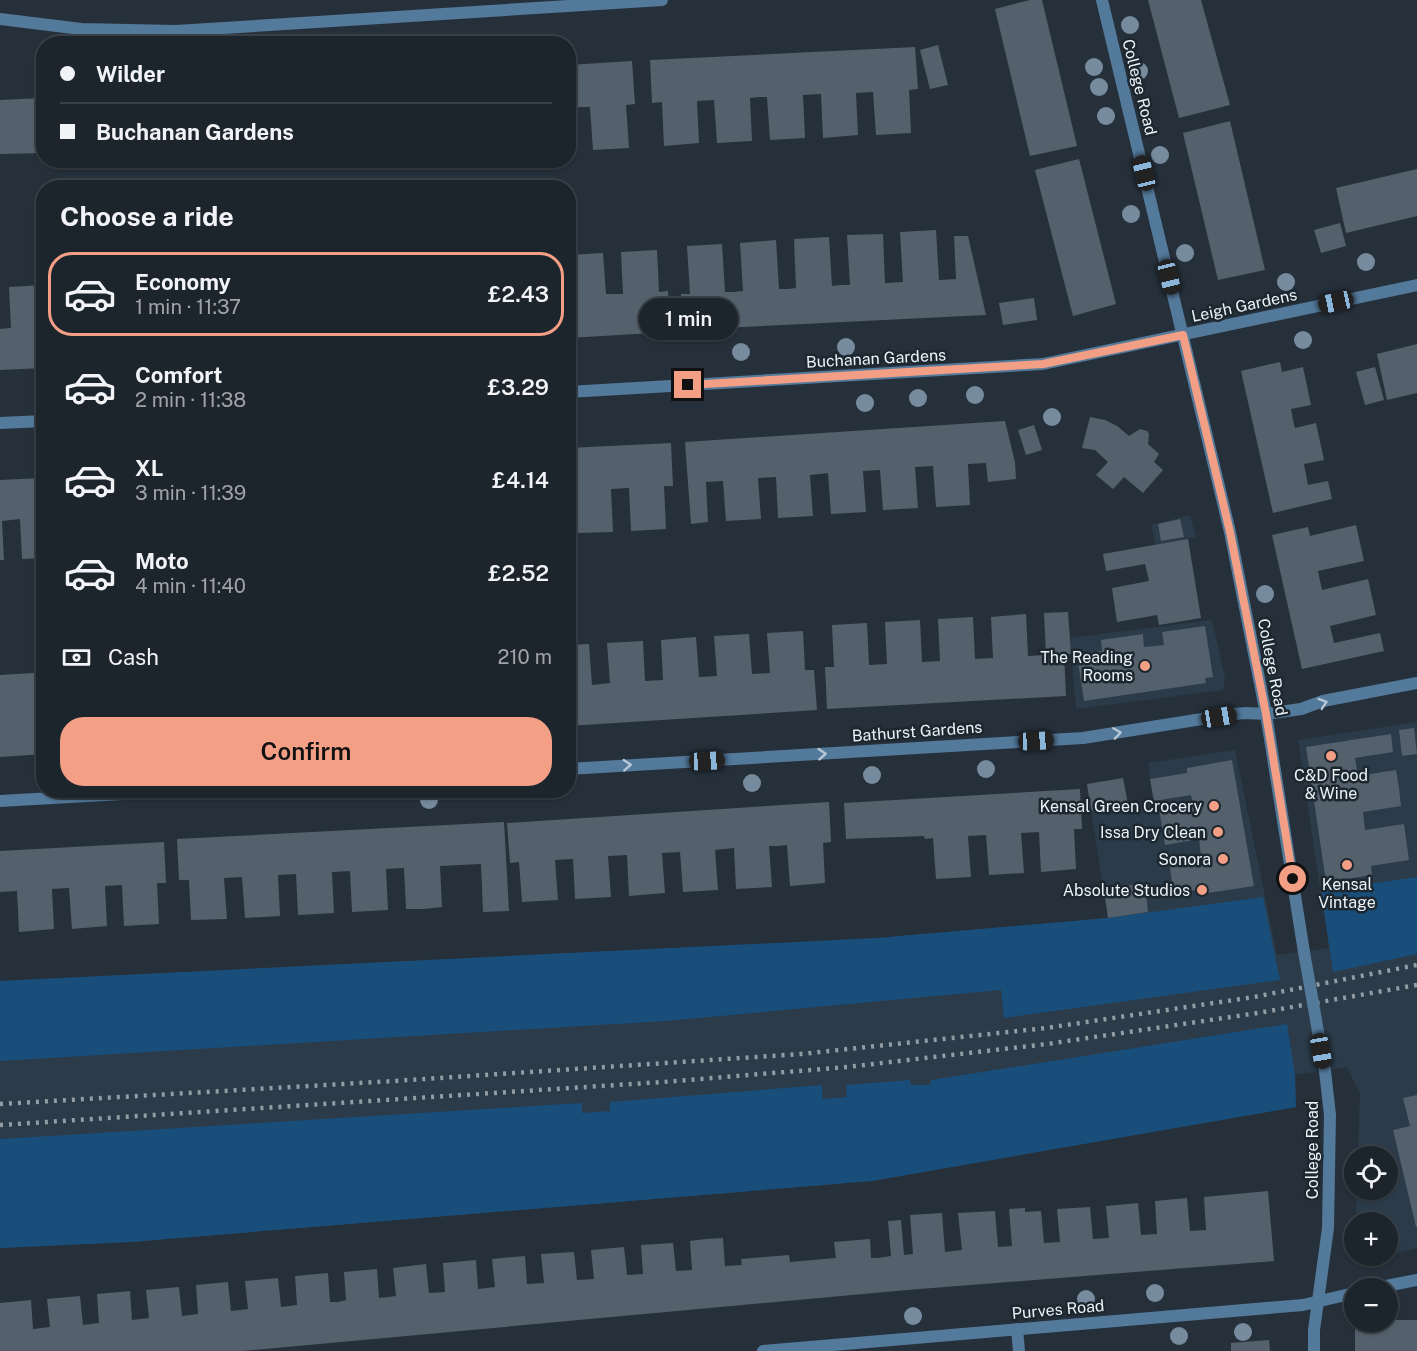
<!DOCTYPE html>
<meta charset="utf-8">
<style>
:root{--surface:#1c242c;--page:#252c34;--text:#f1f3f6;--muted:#a0a4a9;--line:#3a4148;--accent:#f39f85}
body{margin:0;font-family:"Public Sans",sans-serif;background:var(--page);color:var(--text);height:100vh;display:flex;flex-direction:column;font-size:22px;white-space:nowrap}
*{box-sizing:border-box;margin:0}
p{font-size:20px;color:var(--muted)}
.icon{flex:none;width:33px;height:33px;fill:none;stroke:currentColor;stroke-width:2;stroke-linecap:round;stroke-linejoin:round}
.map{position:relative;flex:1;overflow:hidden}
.side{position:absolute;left:36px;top:180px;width:540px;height:618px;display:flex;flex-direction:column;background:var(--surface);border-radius:24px;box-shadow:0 2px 4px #0004,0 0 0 2px var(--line)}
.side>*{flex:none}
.guide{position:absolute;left:36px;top:36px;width:540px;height:132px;border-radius:24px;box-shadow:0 2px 4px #0004,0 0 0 2px var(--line);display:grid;align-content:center;height:132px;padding:0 24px;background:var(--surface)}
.tools{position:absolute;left:1344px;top:1146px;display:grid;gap:12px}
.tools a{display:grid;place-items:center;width:54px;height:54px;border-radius:50%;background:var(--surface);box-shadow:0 2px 4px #0004,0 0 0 2px var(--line);font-size:30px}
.end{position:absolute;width:27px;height:27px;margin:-14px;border:8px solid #f39f85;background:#111;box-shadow:0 0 0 3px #111}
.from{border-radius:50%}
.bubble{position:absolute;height:42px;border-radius:21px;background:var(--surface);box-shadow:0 2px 4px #0004,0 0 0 2px var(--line);font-size:20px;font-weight:600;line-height:42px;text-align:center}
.car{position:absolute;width:18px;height:36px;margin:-18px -9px;border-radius:8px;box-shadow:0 0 4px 2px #0007;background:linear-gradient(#222 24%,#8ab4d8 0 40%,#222 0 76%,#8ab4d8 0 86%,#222 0)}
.guide b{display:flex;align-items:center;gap:21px;height:57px;font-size:22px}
.guide b+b{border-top:2px solid var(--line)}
.guide i{width:15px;height:15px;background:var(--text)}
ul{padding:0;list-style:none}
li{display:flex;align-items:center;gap:18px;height:84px;margin:0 12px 9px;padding:0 12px;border:3px solid transparent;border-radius:24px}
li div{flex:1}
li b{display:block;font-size:22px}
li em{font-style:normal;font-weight:600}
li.active{border-color:var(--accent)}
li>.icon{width:54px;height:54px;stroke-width:1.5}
h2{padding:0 24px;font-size:27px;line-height:72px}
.pay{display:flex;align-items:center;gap:15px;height:66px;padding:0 24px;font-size:22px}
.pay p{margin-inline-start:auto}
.cta{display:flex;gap:12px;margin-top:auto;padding:12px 24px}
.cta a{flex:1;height:69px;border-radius:24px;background:var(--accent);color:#111;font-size:24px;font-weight:600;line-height:69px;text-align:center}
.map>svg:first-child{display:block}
.built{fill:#2b3b49}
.green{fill:#1a4e7a}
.building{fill:#54606b}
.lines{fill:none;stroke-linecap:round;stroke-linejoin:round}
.minor{stroke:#53799b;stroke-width:12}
.rail{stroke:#949ca4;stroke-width:4.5;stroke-dasharray:3 6;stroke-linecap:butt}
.minor-bridge{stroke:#53799b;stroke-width:12}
.tree{fill:#778b9f}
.oneway{stroke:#b6c8d7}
.route{stroke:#f39f85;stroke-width:8}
.poi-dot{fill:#f39f85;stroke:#1c2730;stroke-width:2}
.labels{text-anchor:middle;stroke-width:5;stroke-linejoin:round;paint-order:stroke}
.street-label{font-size:16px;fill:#ebf2f8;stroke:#1c2730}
.poi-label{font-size:16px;fill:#ebf2f8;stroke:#1c2730;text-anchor:end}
</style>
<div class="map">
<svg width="1417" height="1351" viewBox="0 0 1417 1351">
<rect width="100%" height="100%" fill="#26303a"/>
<g class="built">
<polygon points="1190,515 1196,537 1156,545 1151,525"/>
<polygon points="1212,620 1225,677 1223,690 1076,709 1070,638"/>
<polygon points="1417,722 1417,1248 1388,1255 1388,1222 1356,1222 1357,1190 1388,1190 1388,1156 1358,1156 1360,1094 1347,1067 1295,1075 1296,1107 872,1181 131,1242 0,1248 0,981 877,938 1108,918 1091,811 1153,801 1148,763 1235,750 1277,955 1329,948 1298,740"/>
</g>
<g class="green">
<polygon points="1417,877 1417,954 1333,972 1321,891"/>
<polygon points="1263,897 1280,980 1004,1018 1001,990 666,1021 0,1061 0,981 877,938 1108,918"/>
<polygon points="1287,1024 1295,1075 1296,1107 872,1181 131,1242 0,1248 0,1139 582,1103 582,1113 610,1111 610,1102 822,1085 823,1099 847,1097 846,1085 910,1080 911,1085 930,1085 931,1080"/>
</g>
<g class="building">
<polygon points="1030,0 1042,0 1077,146 1030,156 995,9"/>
<polygon points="1148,0 1201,0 1230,105 1179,118"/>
<polygon points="938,45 948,85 930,89 920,50"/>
<polygon points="915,47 918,89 909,90 911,133 876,135 873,92 856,93 858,135 823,138 821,94 803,95 805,138 770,140 767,97 759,97 750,98 752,141 717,143 714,100 697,101 699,143 664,146 662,102 652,103 650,60"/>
<polygon points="632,61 635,104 626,105 629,148 593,150 590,107 581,107 573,108 575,151 568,152 568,65"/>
<polygon points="44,98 44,153 0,154 0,100"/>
<polygon points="1230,121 1265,270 1218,280 1183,133"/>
<polygon points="1079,159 1116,304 1073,316 1035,170"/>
<polygon points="1417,169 1417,216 1346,233 1336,188"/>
<polygon points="1340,223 1346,246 1321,253 1314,230"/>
<polygon points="936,230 939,280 956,279 954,236 968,236 986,315 683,330 681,294 690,294 687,246 722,244 725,292 734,292 743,291 740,243 776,240 779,289 788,289 796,288 794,239 829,237 832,286 841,285 850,285 847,235 883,234 885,283 903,282 900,232"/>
<polygon points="657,250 659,292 668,291 670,332 568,338 568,297 570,297 568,255 603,253 606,294 623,294 621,252"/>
<polygon points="44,285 44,368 0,370 0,329 11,328 9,287"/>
<polygon points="1034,298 1037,320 1003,325 999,303"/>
<polygon points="1417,344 1417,393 1387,400 1377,354"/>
<polygon points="1280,362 1282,372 1303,367 1311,405 1291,409 1293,420 1295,428 1316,423 1324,460 1304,464 1308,485 1328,481 1332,499 1273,513 1241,371"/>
<polygon points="1375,367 1384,400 1365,405 1356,372"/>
<polygon points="1090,417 1105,420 1117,426 1129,436 1140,429 1147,431 1149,434 1148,444 1159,454 1154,462 1163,470 1143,493 1124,477 1113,489 1096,475 1108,462 1095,450 1082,448"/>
<polygon points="1005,421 1015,462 1016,479 988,482 986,463 968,464 970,505 936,507 933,466 915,467 918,508 883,510 880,470 863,471 866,512 831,514 828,473 810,475 813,516 778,518 776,477 758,478 761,519 726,521 723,481 706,482 708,522 691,524 685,442"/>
<polygon points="1034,425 1042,450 1026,455 1018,430"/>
<polygon points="671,443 673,486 664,486 666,529 631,531 629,488 611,489 613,532 578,533 576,491 568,491 568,448"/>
<polygon points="44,478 44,558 22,559 20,519 2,521 4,560 0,560 0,480"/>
<polygon points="1180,519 1184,537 1161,541 1158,524"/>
<polygon points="1356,525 1364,561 1318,571 1320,581 1322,590 1368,579 1376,615 1330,626 1334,643 1380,633 1384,651 1302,669 1272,535 1308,527 1310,536"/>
<polygon points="1188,539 1201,618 1159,625 1157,615 1117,622 1112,588 1149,581 1145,564 1106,571 1103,554"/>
<polygon points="1068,612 1071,654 1064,654 1066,696 827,709 825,667 834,667 832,625 867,623 869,665 887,664 885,622 920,620 922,662 940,661 938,619 973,617 975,659 993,658 991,617 1026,614 1028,656 1046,655 1044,613"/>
<polygon points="1205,626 1213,677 1205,678 1206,683 1084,701 1077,655 1102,651 1101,640 1143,634 1144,647 1164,645 1162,632"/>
<polygon points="803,631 805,670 814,670 817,710 568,726 568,645 589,644 592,685 610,683 607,643 643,641 645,681 663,680 661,640 696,637 699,677 717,676 714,636 749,634 752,674 770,673 767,633"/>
<polygon points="34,673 36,714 44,713 44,754 0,757 0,675"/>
<polygon points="1414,728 1417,754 1402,756 1399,730"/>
<polygon points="1391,734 1393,752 1355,758 1358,776 1396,770 1399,788 1401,806 1363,812 1365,830 1404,824 1409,860 1371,866 1372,875 1326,882 1306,747"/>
<polygon points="1232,760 1254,886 1208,893 1207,888 1174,894 1169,862 1201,857 1199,839 1165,845 1159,809 1193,804 1191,795 1154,801 1150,779 1187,773 1187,768"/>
<polygon points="1123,778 1128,804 1091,811 1087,784"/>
<polygon points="1080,789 1082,829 1074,829 1076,869 1041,872 1039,832 1021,833 1024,873 989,875 986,835 968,836 971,877 936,879 933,838 925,839 924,836 846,839 844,803"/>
<polygon points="829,802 831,842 823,843 825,883 790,886 787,845 778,846 769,846 772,887 736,889 734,848 715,850 718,890 683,892 680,852 662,853 665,893 629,896 627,855 608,856 611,897 575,899 573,859 555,860 558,900 522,902 519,862 510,863 507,823"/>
<polygon points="504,822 509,911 483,912 481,864 440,866 442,907 424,909 406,909 404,868 386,869 388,910 352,912 350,871 332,872 334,913 298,915 296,874 278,875 280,916 245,918 242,877 224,878 227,919 191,920 189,880 179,880 177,839"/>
<polygon points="164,842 166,883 157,883 159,924 124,926 122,885 105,886 107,926 72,929 69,888 52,889 54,929 19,932 17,891 0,892 0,851"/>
<polygon points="1145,883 1148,912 1108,918 1104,889"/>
<polygon points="1417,1095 1417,1227 1416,1227 1393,1130 1410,1126 1403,1098"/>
<polygon points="1268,1191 1274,1261 907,1290 242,1351 0,1351 0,1303 31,1300 33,1329 50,1327 47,1299 80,1296 83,1325 99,1323 97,1294 130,1291 132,1320 149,1318 146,1290 179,1287 182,1316 198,1314 196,1285 228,1282 231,1311 248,1309 245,1281 278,1278 281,1307 297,1305 295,1276 328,1273 330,1302 338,1302 346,1300 344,1272 377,1269 379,1298 388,1297 396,1296 393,1268 426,1264 429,1293 445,1292 443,1263 476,1260 478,1289 495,1287 492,1259 525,1256 527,1284 544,1283 541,1254 574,1252 577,1280 594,1279 591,1250 624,1247 627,1275 643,1274 641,1245 673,1243 676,1271 692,1270 690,1241 706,1239 723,1238 725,1266 742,1265 741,1259 789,1255 790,1262 836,1258 834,1242 870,1239 871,1258 878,1258 891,1256 888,1221 901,1220 904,1255 913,1254 910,1215 942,1213 945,1252 962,1250 958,1213 995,1211 998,1247 1012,1246 1009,1209 1025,1208 1025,1212 1041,1211 1044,1243 1060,1242 1057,1209 1090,1207 1093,1239 1109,1238 1106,1206 1138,1203 1141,1235 1157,1234 1155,1201 1187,1198 1190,1231 1206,1230 1204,1197"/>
<polygon points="1388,1320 1417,1320 1417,1351 1355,1351 1355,1326"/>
<polygon points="1269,1340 1270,1351 1231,1351 1231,1343"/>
</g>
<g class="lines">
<g class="minor">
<polyline points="1102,0 1230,532 1266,714 1304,952"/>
<polyline points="0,19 81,29 176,31 662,0"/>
<polyline points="568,392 1043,364 1417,285"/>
<polyline points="0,423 44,421"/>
<polyline points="568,769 1083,738 1233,714 1246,713 1266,714 1301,709 1323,701 1417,683"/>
<polyline points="0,801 193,790"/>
<polyline points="1376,1288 1417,1280"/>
<polyline points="1017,1329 1019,1351"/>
<polyline points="763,1351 1303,1305 1354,1293"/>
<polyline points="1314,1351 1314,1330 1328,1228 1330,1115 1325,1071"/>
</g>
<g class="rail">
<polyline points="0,1104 394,1081 801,1054 1046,1028 1254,997 1417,965"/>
<polyline points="0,1125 663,1082 847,1067 1047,1044 1258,1013 1417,985"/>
</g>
<polyline class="minor-bridge" points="1304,952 1325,1071"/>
</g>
<g class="tree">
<circle cx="1130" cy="25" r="9"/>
<circle cx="1094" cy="67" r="9"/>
<circle cx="1139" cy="71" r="9"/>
<circle cx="1099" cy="87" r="9"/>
<circle cx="1106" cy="116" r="9"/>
<circle cx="1160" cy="155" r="9"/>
<circle cx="1131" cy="214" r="9"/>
<circle cx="1185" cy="253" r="9"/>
<circle cx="1366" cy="262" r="9"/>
<circle cx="1286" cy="282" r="9"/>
<circle cx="1303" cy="340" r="9"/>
<circle cx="846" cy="347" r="9"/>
<circle cx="741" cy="352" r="9"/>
<circle cx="975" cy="395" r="9"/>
<circle cx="918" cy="398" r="9"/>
<circle cx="865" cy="403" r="9"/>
<circle cx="1052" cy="417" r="9"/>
<circle cx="1265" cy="594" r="9"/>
<circle cx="986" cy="769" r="9"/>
<circle cx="872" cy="775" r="9"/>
<circle cx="752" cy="783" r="9"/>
<circle cx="429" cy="800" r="9"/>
<circle cx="1155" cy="1293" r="9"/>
<circle cx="1086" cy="1299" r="9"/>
<circle cx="913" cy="1316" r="9"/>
<circle cx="1243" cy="1332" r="9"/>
<circle cx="1179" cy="1336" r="9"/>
</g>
<defs><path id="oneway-chevron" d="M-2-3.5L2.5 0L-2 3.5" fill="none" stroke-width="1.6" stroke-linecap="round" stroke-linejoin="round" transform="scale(1.5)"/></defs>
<g class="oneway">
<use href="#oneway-chevron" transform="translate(1323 703) rotate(-18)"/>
<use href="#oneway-chevron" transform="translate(1117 733) rotate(-8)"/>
<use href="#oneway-chevron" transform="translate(822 754) rotate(-4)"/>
<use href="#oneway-chevron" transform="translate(627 765) rotate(-3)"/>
</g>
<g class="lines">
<polyline class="route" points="688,385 1043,364 1183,335 1230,532 1266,714 1293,879"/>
</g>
<g class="poi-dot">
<circle cx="1145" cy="666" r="6"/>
<circle cx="1331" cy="756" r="6"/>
<circle cx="1214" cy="806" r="6"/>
<circle cx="1218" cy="832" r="6"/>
<circle cx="1223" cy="859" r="6"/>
<circle cx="1347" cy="865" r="6"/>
<circle cx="1202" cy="890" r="6"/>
</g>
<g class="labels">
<g class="street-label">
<text transform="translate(1140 87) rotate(76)" y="6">College Road</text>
<text transform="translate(1244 305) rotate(-12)" y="6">Leigh Gardens</text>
<text transform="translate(876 358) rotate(-3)" y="6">Buchanan Gardens</text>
<text transform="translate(1273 667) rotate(79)" y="6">College Road</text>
<text transform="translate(917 731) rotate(-4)" y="6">Bathurst Gardens</text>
<text transform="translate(1312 1150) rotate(-90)" y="6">College Road</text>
<text transform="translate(1058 1309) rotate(-5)" y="6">Purves Road</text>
</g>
<g class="poi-label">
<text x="1133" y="663">The Reading<tspan x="1133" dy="18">Rooms</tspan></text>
<text x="1331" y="781" text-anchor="middle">C&amp;D Food<tspan x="1331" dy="18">&amp; Wine</tspan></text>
<text x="1202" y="812">Kensal Green Crocery</text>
<text x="1206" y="838">Issa Dry Clean</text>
<text x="1211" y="865">Sonora</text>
<text x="1347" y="890" text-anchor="middle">Kensal<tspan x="1347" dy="18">Vintage</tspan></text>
<text x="1190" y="896">Absolute Studios</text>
</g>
</g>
</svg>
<div class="tools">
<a><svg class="icon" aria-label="locate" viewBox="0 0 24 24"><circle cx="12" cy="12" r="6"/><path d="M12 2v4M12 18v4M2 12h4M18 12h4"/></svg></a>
<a>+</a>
<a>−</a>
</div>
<i class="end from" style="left:1293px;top:879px"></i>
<i class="end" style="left:688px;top:385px"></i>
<div class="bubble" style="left:639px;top:298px;width:99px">1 min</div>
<i class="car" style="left:1144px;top:173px;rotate:346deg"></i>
<i class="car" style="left:1169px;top:277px;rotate:166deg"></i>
<i class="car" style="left:1336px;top:302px;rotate:258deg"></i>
<i class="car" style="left:1219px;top:717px;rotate:81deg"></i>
<i class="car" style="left:1036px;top:741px;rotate:87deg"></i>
<i class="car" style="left:707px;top:761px;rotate:87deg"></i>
<i class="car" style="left:1321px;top:1051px;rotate:170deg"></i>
<div class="guide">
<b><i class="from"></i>Wilder</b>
<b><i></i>Buchanan Gardens</b>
</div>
<section class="side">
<h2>Choose a ride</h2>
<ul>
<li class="active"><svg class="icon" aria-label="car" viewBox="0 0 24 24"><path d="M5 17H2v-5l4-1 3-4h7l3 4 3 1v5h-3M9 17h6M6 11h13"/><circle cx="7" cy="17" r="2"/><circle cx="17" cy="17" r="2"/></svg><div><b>Economy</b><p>1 min · 11:37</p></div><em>£2.43</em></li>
<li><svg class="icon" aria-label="car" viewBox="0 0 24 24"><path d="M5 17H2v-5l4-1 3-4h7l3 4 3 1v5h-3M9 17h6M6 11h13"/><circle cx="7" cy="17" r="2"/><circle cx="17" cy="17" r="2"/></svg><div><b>Comfort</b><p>2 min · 11:38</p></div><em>£3.29</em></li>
<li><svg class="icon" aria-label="car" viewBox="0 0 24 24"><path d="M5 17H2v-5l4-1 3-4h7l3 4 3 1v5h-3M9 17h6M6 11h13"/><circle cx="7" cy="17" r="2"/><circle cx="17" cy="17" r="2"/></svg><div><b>XL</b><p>3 min · 11:39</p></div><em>£4.14</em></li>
<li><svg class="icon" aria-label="car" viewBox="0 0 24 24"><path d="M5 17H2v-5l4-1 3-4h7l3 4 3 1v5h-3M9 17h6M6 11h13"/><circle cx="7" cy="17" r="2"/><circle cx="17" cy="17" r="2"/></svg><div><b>Moto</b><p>4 min · 11:40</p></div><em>£2.52</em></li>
</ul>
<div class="pay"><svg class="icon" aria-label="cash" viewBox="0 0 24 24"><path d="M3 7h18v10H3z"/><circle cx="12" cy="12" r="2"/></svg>Cash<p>210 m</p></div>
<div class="cta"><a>Confirm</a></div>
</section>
</div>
